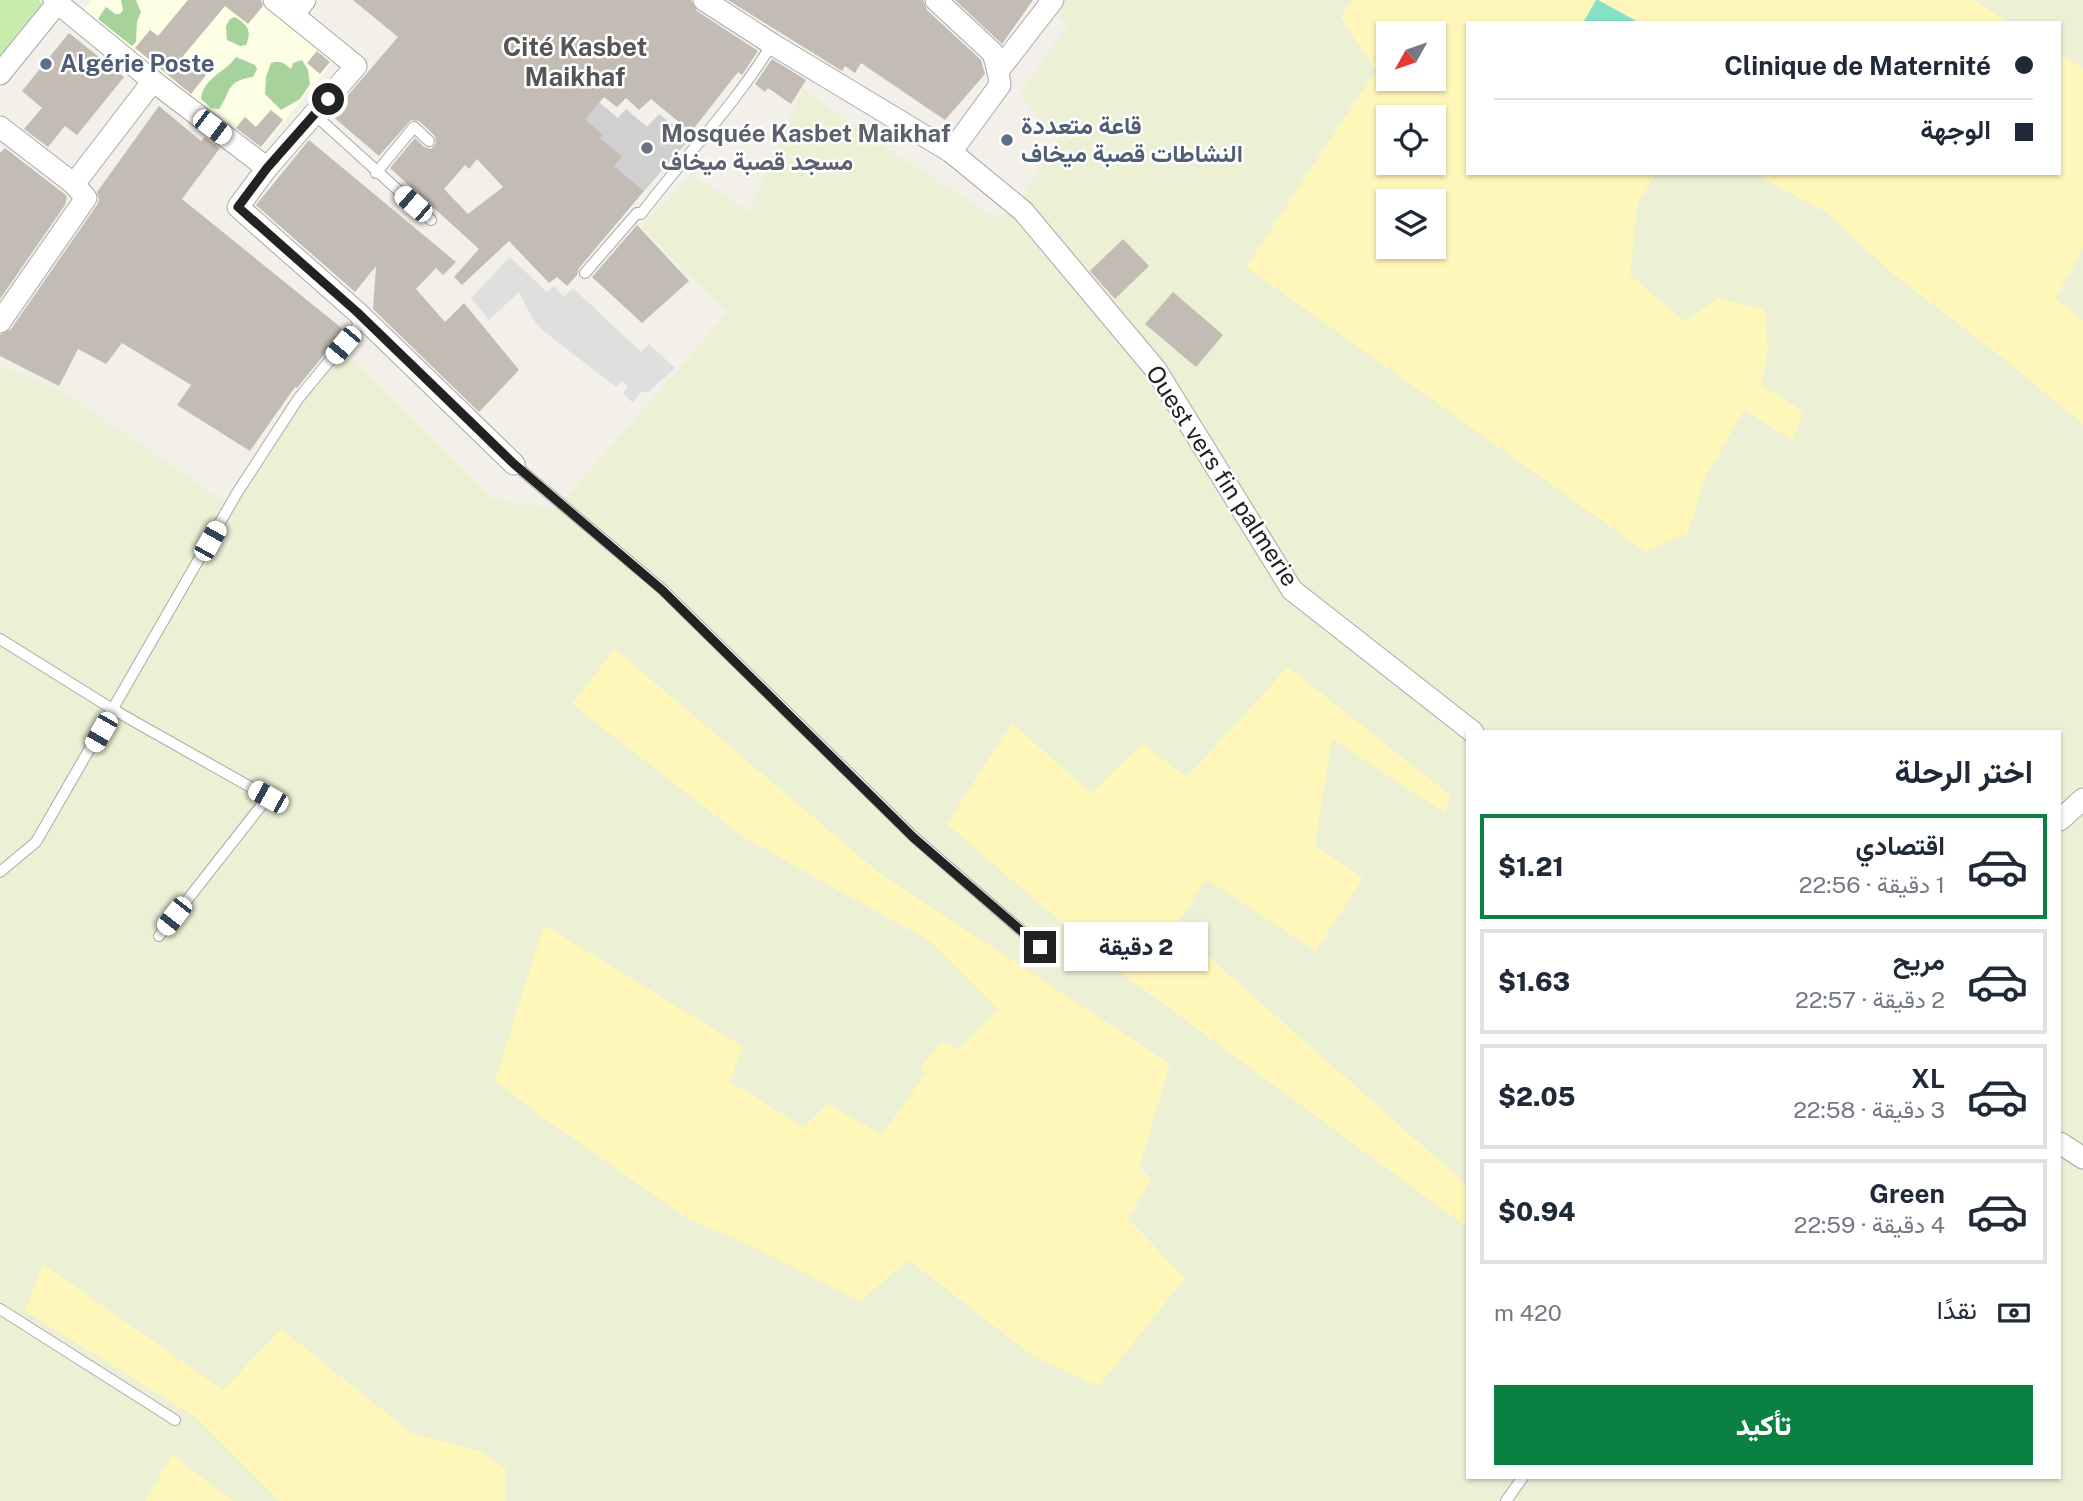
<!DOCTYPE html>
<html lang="ar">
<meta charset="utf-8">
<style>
:root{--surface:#fff;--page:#f6f6f7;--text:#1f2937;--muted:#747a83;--line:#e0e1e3;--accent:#0b8043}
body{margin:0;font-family:"Public Sans",Vazirmatn,sans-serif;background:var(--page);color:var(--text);direction:rtl;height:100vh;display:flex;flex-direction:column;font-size:26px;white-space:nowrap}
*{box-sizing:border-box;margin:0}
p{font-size:23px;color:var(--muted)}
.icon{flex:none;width:38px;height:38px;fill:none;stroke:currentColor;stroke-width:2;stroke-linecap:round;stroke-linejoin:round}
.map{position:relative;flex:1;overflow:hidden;direction:ltr}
.drawer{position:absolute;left:1466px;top:730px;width:595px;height:749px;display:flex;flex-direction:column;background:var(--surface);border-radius:0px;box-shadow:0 2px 5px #0004;direction:rtl}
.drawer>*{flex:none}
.guide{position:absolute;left:1466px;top:21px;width:595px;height:154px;border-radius:0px;box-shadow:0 2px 5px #0004;direction:rtl;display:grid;align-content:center;height:154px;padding:0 28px;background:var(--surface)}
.needle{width:46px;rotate:230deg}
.buttons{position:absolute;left:1376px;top:21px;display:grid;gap:14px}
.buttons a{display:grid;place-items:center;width:70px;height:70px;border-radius:0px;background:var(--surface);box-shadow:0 2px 5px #0004;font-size:35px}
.end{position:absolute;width:32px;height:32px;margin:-16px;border:9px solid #222;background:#fff;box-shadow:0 0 0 4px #fff}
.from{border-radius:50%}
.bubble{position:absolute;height:49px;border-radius:0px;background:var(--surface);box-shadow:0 2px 5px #0004;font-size:23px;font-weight:800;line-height:49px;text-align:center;direction:rtl}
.car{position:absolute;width:21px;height:42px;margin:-21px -10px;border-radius:9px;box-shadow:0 0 5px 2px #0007;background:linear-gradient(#fff 24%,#345 0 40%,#fff 0 76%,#345 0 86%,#fff 0)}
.guide b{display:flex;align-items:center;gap:24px;height:66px;font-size:26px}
.guide b+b{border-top:2px solid var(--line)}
.guide i{width:18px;height:18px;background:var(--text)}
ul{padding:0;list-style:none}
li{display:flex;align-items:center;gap:21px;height:105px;margin:0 14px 10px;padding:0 14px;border:4px solid var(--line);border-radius:0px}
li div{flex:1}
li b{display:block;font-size:26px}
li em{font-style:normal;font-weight:800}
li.active{border-color:var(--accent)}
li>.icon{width:63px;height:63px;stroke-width:1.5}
h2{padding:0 28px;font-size:32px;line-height:84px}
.pay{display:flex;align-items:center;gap:18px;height:77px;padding:0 28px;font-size:26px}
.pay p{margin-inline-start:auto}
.button{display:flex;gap:14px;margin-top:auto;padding:14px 28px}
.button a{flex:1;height:80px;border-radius:0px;background:var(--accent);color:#fff;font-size:28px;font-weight:800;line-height:80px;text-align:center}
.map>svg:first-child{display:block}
.residential{fill:#e0dfdf}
.education{fill:#fdffe4;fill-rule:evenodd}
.religious{fill:#d0d0d0}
.farmland{fill:#ecf0d4;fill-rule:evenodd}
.grass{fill:#c7ecae}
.forest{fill:#a8d29c}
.sand{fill:#fff7b9;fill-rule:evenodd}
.pitch{fill:#86e2c6}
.building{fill:#c3bcb4;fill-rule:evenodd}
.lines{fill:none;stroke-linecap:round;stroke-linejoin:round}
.service-casing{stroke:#a9a9a9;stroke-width:12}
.minor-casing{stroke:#a9a9a9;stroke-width:23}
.service{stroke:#fff;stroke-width:10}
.minor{stroke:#fff;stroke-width:21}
.route{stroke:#222;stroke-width:9}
.service-dot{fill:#5c6f8a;stroke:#fff;stroke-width:2.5}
.worship-dot{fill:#6b7280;stroke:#fff;stroke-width:2.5}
.labels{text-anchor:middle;stroke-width:5;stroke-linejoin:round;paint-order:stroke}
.service-label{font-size:24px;font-weight:bold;fill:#4e5e75;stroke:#fff;text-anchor:start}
.worship-label{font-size:24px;font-weight:bold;fill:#5b616d;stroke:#fff;text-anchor:start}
.street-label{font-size:24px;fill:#222;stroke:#fff}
.neighbourhood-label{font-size:26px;font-weight:bold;fill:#555;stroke:#fff}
</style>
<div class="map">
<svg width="2083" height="1501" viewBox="0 0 2083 1501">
<rect width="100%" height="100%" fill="#f2f0e8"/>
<polygon class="residential" points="510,257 547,292 554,286 564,297 573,288 641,352 649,344 675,368 647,393 641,391 633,403 623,393 628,386 622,381 616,387 542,330 533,319 519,292 489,320 471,298"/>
<path class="education" d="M91,0H121L123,10L120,14H115L111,9L102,11L98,19L135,36L137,21L141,16L136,0H188L158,36L150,30L135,48L191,94L206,75L183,56L225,6L248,24L264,4L260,0H263L336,58L259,152L83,10ZM236,57L247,62L240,79L226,92L225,101L216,74L227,69ZM271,110L283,120L259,149L235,128L245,117L256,127Z"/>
<polygon class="religious" points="599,102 618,118 626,109 647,127 659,114 690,139 644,191 614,166 621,158 600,138 603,135 585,119"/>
<g class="farmland">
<path d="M1040,0H1352L1341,17L1376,71L1246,267L1688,533L1705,478L1744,410L1792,440L1804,412L1761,385L1768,350L1720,298L1685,322L1630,275L1637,206L1656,173H1754L1827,213L1892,273L2013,366L2083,424V1501H506L505,1469L482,1452L411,1433L282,1330L223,1391L43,1264L25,1311L194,1416L279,1501H233L173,1455L146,1501H0V365L56,388L226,502L341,349L492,499L556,509L727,313L641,227L691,174L749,212L803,88L870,138L997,219L1020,200L1059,139L1019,95L1068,25ZM615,650L879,873L1151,1179L1128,1219L1033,1356L909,1260L757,1249L687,1218L544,1118L495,1081L742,1047L729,1081L803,1127L828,1105L882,1135L926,1073L920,1068L942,1042L959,1049L998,1009L930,941L743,837L573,704ZM1288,668L1445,813L1331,738L1315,846V951L1206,878L1175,927L1468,1186V732H2060V1477H1468V1228L1116,969L948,824L1011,723L1091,793L1186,778Z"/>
<polygon points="1974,0 2083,0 2083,69 2060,54 2060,23 2010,23"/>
<polygon points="2083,249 2083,320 2055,299"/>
</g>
<polygon class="grass" points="0,0 39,0 43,5 0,61"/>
<g class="forest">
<polygon points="121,0 136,0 141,12 137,21 136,42 132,46 98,19 106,7 115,14 120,14 123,10"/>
<path d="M235,17C248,25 252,31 246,45L240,46L227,40L226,26L230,19Z"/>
<path d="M236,57L255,65L257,69L253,77C225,81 232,91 219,109L211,108L201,99C203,78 226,72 236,57Z"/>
<path d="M302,60L308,70L310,84L300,99L281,110L265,94L266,77L271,63C280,60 284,63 291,69L293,63Z"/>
</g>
<g class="sand">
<path d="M1352,0H1596L1583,23H1468V173H1656L1637,206L1630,275L1685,322L1719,298L1765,310L1768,350L1761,385L1804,412L1792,440L1744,410L1705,478L1688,533L1646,552L1246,267L1376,71L1341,17ZM1433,33V79H1388V33ZM1388,117H1433V163H1388ZM1433,201V247H1388V201Z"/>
<polygon points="1598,0 1974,0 2010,23 1640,23"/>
<polygon points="2060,54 2083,69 2083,249 2055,299 2083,320 2083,424 2013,366 1892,273 1827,213 1754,173 2060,173"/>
<polygon points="615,649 879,873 1170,1064 1139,1168 1151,1179 1128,1219 1185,1278 1099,1386 1033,1356 909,1260 860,1301 757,1249 687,1218 544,1118 495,1081 544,925 743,1047 729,1081 803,1127 828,1104 882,1135 926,1073 920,1068 942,1041 959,1049 998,1009 930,941 743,837 572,704"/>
<polygon points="1288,667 1450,795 1445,813 1332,739 1315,846 1363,878 1316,951 1206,879 1175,927 1468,1186 1468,1228 1116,969 947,824 1012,723 1091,793 1142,744 1187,777"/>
<polygon points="43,1264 223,1390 281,1329 411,1433 482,1452 506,1469 506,1501 279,1501 194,1416 25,1311"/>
<polygon points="172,1455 233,1501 146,1501"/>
</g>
<polygon class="pitch" points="1596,0 1598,0 1640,23 1583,23"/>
<g class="building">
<polygon points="188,0 261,0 263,6 248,24 225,6 183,56 206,75 191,94 135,48 150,30 158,36"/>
<path d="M353,0H691L697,11L758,51L742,75L738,72L691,132L651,99L639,110L626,98L617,107L604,97L585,119L603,135L600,138L622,157L614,166L644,191L579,268L577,275L567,286L557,277L549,283L509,241L462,285L454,277L479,249L390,168L415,138L424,147L431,149L436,143L435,136L419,121L411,120L379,156L331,115L398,37ZM477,159L503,187L468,214L444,189L465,165L469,169Z"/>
<polygon points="728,0 923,0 927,10 981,60 985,74 945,120 861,63 855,73 845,66 842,71"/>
<polygon points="955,0 1033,0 1002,44"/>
<polygon points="69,33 124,77 77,135 65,126 48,147 24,129 42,108 22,91"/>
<polygon points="317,51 330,62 320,74 307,63"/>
<polygon points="772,59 806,80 791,104 768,88 765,92 755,84"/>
<polygon points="159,106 201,141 205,137 220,148 182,199 344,330 297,388 295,387 250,451 177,405 191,385 122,343 106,364 78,349 59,386 0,356 0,335 11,329 97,205 99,200 97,192"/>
<polygon points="271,110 283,120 261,147 236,128 245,117 256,127"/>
<polygon points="309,140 456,262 443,275 436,268 416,289 445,322 464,303 519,370 479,412 373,309 376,266 355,292 256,205"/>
<polygon points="5,148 67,196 65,205 0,299 0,153"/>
<polygon points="637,225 689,281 642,323 592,277"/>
<polygon points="1123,239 1149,266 1115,299 1090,271"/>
<polygon points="1173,292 1223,335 1196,367 1145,324"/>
</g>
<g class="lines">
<g class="service-casing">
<g id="service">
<polyline points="315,115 431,220"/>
<polyline points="376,173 414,127 429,141"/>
<path d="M585,273L637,213L641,214C684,157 735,105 772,44"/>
<polyline points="514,464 662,589 914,837 1040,947"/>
<polyline points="0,639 114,710 268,797 159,936"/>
<polyline points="0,872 36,842 237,493 298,399 358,326 357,313"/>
<polyline points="0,1309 175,1420"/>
<polyline points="1506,1501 1523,1477"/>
</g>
</g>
<g class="minor-casing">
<g id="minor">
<polyline points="54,0 153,81 267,168 238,207 357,312 514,464"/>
<polyline points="274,0 293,15"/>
<polyline points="704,0 772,44 951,152 1023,211 1156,370 1292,590 1473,732"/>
<polyline points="936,0 993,53 998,71"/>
<polyline points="0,74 60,0"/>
<polyline points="0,127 74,184 153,81"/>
<polyline points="951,152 1000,85 998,71 1053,0"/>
<polyline points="267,168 356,66 293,15 305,0"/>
<polyline points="0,322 86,198 74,184"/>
<polyline points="2060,820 2083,799"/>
<polyline points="2060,1143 2083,1158"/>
</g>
</g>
<use href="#service" class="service"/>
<use href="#minor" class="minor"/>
</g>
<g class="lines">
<polyline class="route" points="328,99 267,168 238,207 357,312 514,464 662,590 914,838 1040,947"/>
</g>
<g class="service-dot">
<circle cx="46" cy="64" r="7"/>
<circle cx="1007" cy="140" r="7"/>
</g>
<circle class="worship-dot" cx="647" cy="148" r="7"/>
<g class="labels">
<g class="service-label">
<text x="60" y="72">Algérie Poste</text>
<text x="1021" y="134">قاعة متعددة<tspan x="1021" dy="28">النشاطات قصبة ميخاف</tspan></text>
</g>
<g class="worship-label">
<text x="661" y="142">Mosquée Kasbet Maikhaf<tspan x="661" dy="28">مسجد قصبة ميخاف</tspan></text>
</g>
<g class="street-label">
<text transform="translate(1222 476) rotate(57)" y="8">Ouest vers fin palmerie</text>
</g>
<g class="neighbourhood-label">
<text x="575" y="56">Cité Kasbet<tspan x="575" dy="30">Maikhaf</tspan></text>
</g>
</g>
</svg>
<div class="buttons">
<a><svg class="needle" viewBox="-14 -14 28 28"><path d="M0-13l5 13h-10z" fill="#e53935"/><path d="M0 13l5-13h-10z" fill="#747a83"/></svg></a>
<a><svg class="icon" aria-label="locate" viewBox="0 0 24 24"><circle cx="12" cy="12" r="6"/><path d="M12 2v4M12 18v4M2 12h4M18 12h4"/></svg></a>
<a><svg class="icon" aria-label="layers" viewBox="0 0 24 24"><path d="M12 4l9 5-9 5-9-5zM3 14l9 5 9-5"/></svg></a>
</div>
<i class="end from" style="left:328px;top:99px"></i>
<i class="end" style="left:1040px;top:947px"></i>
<div class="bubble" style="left:1064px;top:922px;width:144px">2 دقيقة</div>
<i class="car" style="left:212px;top:127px;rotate:127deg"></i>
<i class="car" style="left:413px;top:204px;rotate:311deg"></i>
<i class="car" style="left:343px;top:345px;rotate:220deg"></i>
<i class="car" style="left:210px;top:541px;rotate:29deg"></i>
<i class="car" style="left:101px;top:732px;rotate:210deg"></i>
<i class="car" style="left:268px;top:797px;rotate:299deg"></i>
<i class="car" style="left:174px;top:916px;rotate:218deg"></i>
<div class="guide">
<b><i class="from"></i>Clinique de Maternité</b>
<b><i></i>الوجهة</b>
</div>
<section class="drawer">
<h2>اختر الرحلة</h2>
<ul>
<li class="active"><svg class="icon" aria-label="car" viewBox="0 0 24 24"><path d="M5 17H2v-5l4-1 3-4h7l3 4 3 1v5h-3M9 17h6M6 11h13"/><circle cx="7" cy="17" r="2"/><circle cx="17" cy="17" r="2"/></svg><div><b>اقتصادي</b><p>1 دقيقة · 22:56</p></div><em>$1.21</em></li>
<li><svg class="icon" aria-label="car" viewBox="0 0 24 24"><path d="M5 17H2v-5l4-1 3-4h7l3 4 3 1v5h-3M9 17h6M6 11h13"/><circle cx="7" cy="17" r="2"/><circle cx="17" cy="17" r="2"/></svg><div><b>مريح</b><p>2 دقيقة · 22:57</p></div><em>$1.63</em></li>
<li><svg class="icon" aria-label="car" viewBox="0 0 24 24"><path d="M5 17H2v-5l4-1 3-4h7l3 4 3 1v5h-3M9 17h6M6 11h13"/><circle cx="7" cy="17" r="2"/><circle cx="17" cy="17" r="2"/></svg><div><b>XL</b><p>3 دقيقة · 22:58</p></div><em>$2.05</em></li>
<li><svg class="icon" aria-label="car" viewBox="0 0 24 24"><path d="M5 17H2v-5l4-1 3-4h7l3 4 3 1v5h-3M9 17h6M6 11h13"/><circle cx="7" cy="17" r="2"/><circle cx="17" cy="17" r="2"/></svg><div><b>Green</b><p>4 دقيقة · 22:59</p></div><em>$0.94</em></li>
</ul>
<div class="pay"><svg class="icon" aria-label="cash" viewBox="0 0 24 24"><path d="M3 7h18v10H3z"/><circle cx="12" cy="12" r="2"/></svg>نقدًا<p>420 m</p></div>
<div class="button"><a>تأكيد</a></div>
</section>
</div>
